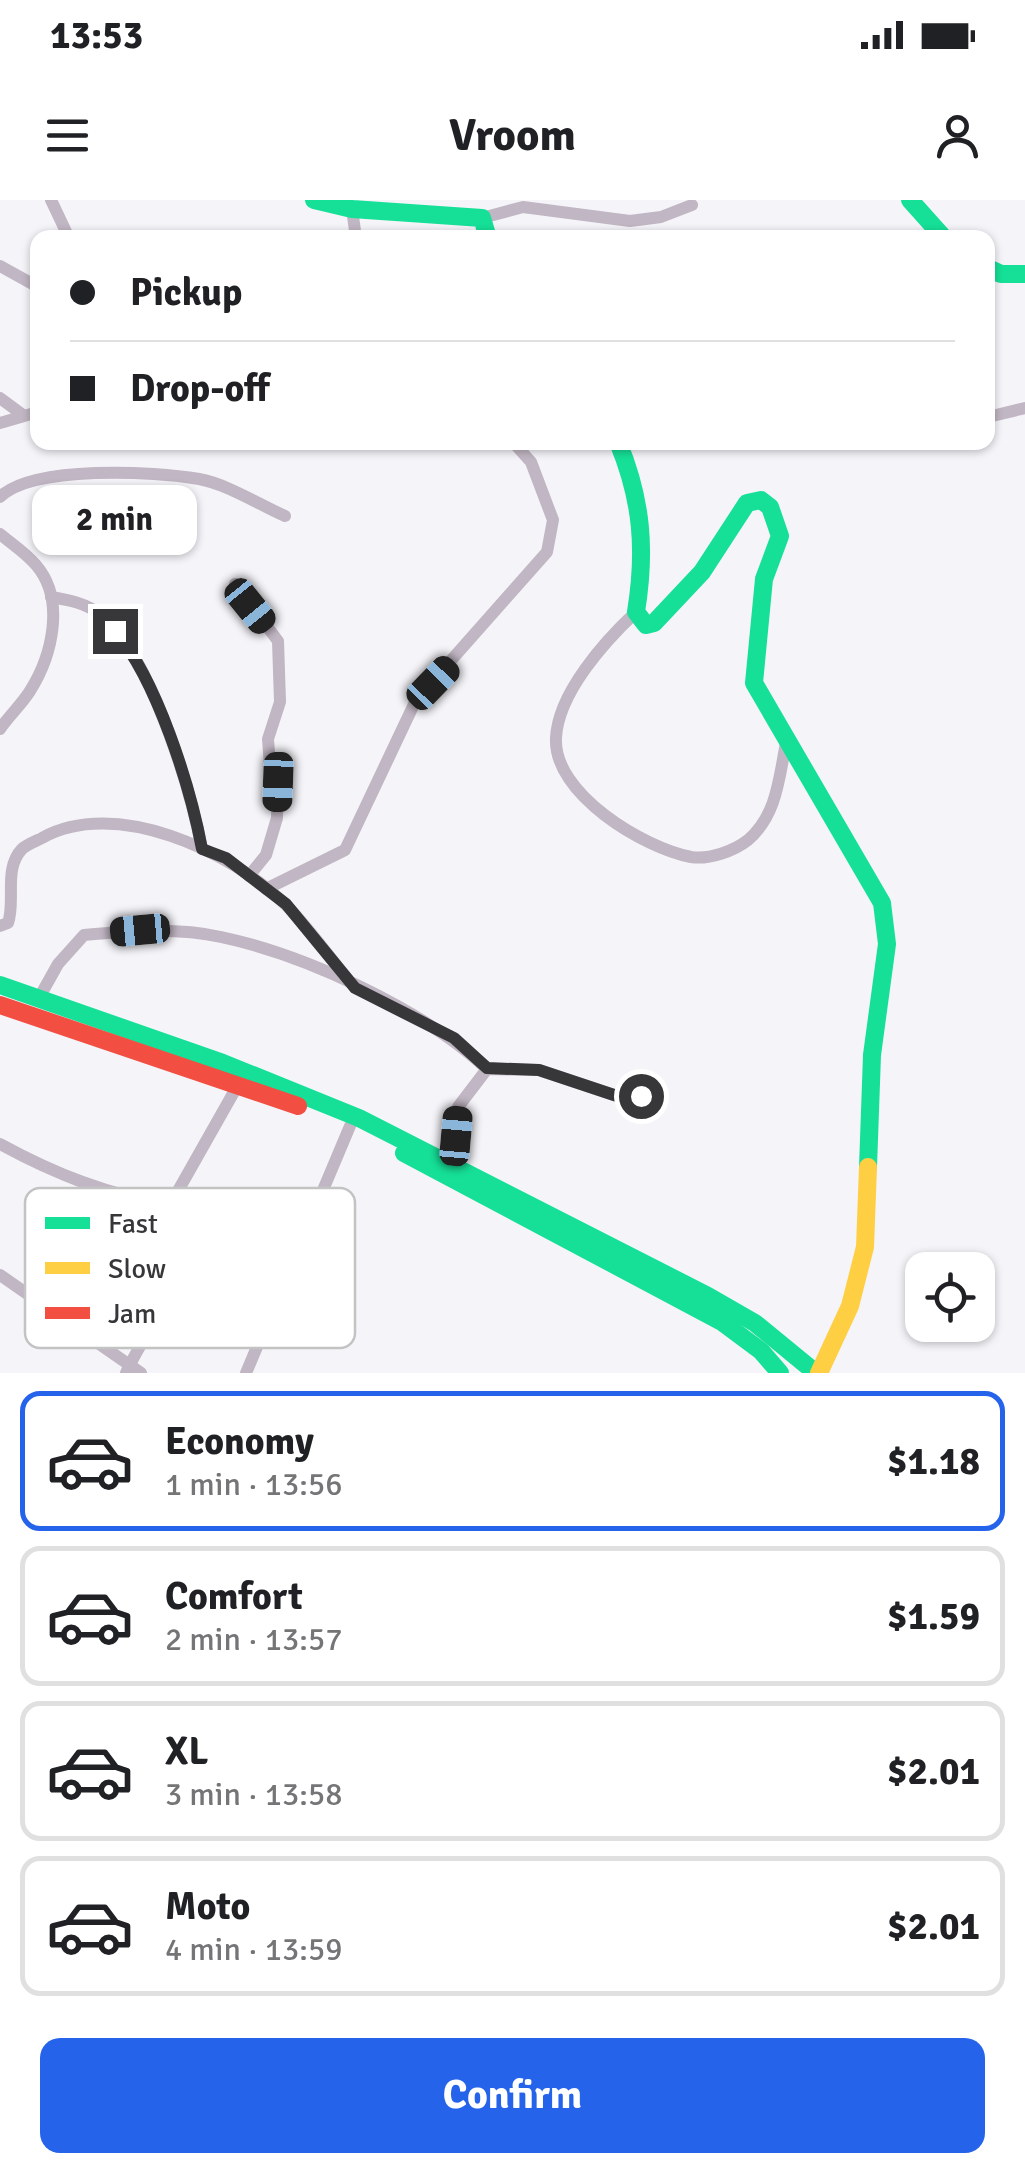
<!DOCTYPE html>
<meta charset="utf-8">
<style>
:root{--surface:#fff;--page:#f6f6f6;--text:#202124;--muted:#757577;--line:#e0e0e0;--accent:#2563eb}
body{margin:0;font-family:Signika,sans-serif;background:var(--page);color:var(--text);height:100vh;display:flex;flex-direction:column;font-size:38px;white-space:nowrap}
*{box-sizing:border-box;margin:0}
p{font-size:32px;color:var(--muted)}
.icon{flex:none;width:55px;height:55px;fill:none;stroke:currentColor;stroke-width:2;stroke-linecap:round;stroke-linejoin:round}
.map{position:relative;height:1173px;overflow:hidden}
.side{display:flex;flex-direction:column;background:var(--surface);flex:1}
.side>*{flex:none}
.banner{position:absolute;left:30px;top:30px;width:965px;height:220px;border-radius:20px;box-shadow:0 2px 8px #0004;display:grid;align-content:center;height:220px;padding:0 40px;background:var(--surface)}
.fabs{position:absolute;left:905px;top:1052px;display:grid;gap:20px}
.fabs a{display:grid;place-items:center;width:90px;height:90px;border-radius:20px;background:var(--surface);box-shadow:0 2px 8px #0004;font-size:50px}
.end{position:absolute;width:45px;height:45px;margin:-22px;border:12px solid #37373a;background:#fff;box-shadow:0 0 0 5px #fff}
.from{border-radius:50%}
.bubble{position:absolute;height:70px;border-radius:20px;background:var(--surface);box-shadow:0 2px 8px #0004;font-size:32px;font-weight:800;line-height:70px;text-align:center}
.car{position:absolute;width:30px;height:60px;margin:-30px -15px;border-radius:12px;box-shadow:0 0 8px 2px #0007;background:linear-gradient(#222 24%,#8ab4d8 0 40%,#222 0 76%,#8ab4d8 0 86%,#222 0)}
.banner b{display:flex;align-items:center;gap:35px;height:95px;font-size:38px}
.banner b+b{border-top:2px solid var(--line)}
.banner i{width:25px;height:25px;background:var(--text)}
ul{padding:18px 0 0;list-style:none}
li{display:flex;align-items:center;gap:30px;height:140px;margin:0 20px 15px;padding:0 20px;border:5px solid var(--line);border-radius:20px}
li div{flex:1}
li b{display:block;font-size:38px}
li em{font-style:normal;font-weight:800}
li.active{border-color:var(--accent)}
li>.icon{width:90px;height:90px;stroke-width:1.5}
.cta{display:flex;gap:20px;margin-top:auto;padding:20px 40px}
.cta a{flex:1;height:115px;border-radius:20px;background:var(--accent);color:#fff;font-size:40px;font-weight:800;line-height:115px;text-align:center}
.status{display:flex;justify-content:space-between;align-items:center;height:70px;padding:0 50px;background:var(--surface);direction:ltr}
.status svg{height:28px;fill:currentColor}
header{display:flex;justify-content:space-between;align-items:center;height:130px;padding:0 40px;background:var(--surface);font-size:45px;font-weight:800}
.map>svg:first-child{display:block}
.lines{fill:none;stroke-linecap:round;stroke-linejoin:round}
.street{stroke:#c1b6c3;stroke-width:12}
.fast{stroke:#16e098;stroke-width:18}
.slow{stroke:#ffcf43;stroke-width:18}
.jam{stroke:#f24e42;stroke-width:18}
.route{stroke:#37373a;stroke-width:12}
.key{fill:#fff;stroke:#c3c3c4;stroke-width:2.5}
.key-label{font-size:28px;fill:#37373a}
</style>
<div class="status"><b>13:53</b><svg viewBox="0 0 49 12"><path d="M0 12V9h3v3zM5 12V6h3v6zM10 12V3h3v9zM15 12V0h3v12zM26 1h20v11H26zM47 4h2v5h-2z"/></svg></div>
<header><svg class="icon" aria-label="menu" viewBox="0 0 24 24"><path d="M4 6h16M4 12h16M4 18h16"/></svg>Vroom<svg class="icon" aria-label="person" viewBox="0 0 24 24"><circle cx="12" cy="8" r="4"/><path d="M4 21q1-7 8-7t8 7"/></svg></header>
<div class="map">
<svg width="1025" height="1173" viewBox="0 0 1025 1173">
<rect width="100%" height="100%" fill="#f5f4f9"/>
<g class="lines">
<g class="street">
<polyline points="51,0 69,38"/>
<polyline points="352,9 356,38"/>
<polyline points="482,18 523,7 630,21 661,17 692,5"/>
<polyline points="0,66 38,87"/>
<polyline points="0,198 23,215"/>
<polyline points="988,217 1025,208"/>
<polyline points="0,223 38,212"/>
<path d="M0,297C33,265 154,271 199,279C227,284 258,304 285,316"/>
<path d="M0,334C12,344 26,353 36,365C66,400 52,456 30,491C21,505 9,516 0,529"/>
<polyline points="235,384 278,441 280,502 268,539 270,566 278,583 277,618 266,655 249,676"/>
<path d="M51,397C69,400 86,403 101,415C150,454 190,588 202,649"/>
<path d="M636,412C605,441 558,493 556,538C553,594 644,648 691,657C709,660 734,651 748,640C777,615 779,578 786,543"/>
<polyline points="266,689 345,650 416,500 547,352 553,320 531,262 513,242"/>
<path d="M0,726L8,723C16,701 3,669 22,649C26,645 36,641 42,638C115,597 231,651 286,705C309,728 329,757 350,782"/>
<path d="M39,798L58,764L84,735C128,731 177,727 221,737C306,755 424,810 487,869"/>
<path d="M0,944C55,974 108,995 170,1005"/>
<polyline points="453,970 458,907 487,869 539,870 620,897 661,895"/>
<polyline points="0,1075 141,1173"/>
<path d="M126,1173C145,1131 175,1097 190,1053L170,1005L239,883"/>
<polyline points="246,1173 350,926"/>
</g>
<g class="fast">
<polyline points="314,0 352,9 482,18 488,38"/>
<polyline points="910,0 944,38"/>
<polyline points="988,68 1001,74 1025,74"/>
<path d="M618,242C642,300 646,350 636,412L646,425L654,423L702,372L747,303L761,300L770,307L780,336L764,379L754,483L882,703L887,744L872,855L868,967"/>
<polyline points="0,785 223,863 359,918 708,1096 755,1123 816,1173"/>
<polyline points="404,953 722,1122 761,1151 780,1173"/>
</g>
<polyline class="slow" points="819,1173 850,1106 865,1047 868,967"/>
<polyline class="jam" points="0,805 298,906"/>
</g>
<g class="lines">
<path class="route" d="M115,431C157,480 190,585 202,649L226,658L286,704L355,788L454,838L487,868L539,870L620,897L641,896"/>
</g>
<rect x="25" y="988" width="330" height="160" rx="15" class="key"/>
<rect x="45" y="1017" width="45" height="12" fill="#16e098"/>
<rect x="45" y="1062" width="45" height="12" fill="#ffcf43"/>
<rect x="45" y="1107" width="45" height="12" fill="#f24e42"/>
<g class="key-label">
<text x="108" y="1033">Fast</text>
<text x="108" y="1078">Slow</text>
<text x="108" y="1123">Jam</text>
</g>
</svg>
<div class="fabs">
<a><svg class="icon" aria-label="locate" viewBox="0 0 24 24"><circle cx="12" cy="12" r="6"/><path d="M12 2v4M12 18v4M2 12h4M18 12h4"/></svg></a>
</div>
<i class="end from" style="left:641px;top:896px"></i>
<i class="end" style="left:115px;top:431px"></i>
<div class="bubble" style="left:32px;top:285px;width:165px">2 min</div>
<i class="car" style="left:250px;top:406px;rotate:141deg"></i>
<i class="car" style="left:433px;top:483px;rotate:44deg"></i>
<i class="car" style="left:278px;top:582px;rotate:182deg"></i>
<i class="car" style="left:140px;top:730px;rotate:265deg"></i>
<i class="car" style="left:456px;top:936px;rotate:5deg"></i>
<div class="banner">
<b><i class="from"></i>Pickup</b>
<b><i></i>Drop-off</b>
</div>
</div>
<section class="side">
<ul>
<li class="active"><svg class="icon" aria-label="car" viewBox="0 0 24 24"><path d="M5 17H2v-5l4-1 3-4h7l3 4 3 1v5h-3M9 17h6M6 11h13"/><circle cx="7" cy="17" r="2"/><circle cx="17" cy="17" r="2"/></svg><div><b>Economy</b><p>1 min · 13:56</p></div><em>$1.18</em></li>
<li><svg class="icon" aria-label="car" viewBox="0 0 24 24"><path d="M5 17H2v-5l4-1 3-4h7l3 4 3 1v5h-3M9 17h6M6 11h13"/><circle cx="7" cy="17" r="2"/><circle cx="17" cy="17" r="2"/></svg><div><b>Comfort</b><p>2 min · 13:57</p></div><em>$1.59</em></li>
<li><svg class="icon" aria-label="car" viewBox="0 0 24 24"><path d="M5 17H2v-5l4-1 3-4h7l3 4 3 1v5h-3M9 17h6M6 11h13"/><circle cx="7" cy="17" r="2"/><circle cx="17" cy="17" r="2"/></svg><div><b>XL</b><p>3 min · 13:58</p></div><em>$2.01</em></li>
<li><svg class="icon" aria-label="car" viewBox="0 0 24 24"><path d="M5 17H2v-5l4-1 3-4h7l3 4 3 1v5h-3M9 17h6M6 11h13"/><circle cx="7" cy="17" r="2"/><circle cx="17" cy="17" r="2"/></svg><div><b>Moto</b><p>4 min · 13:59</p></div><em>$2.01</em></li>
</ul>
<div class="cta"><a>Confirm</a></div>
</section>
